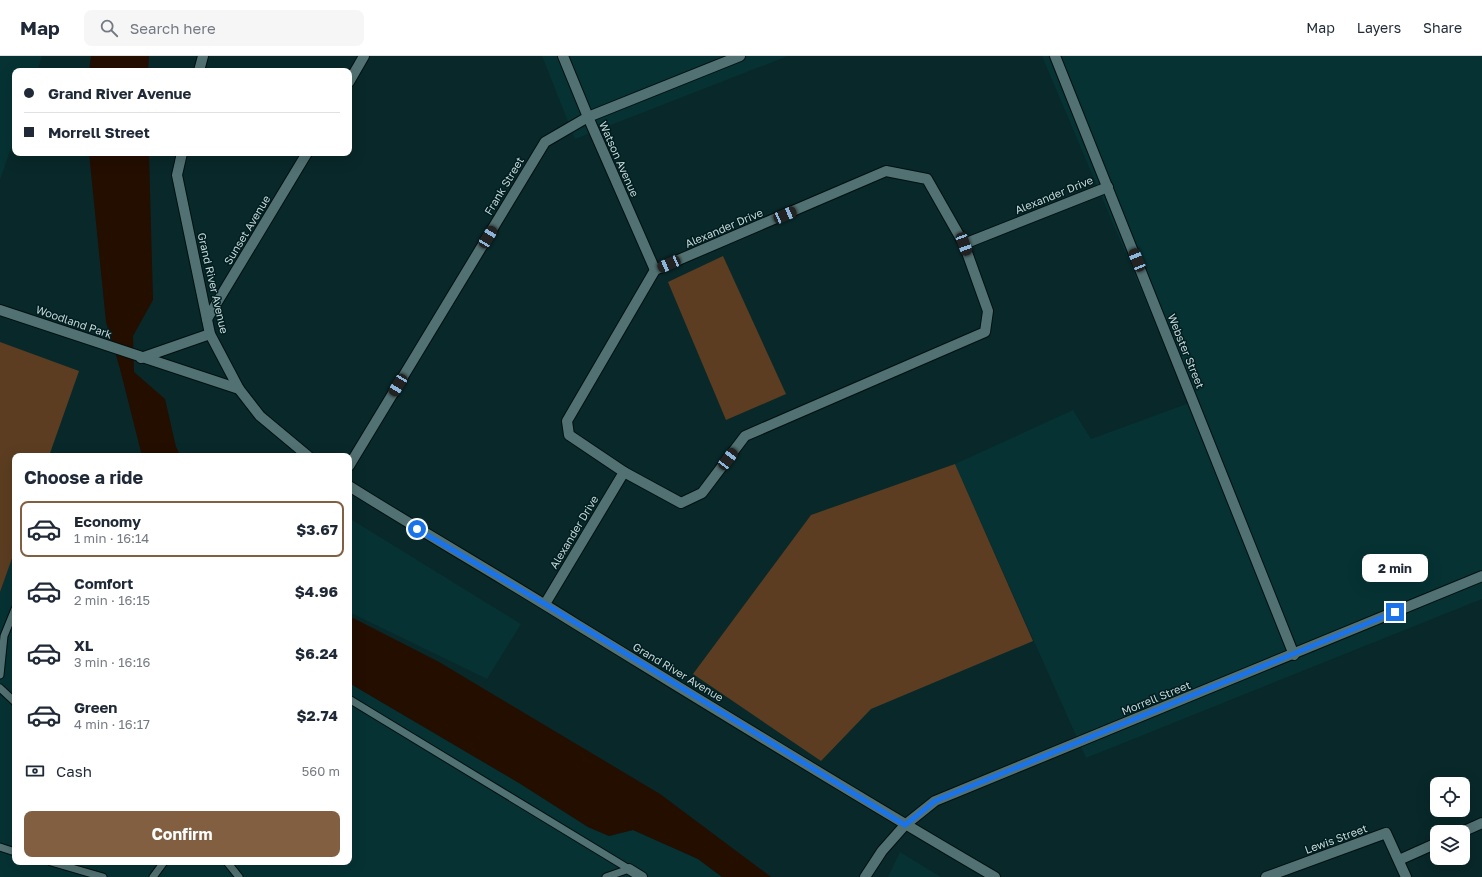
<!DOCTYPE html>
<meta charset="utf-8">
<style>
:root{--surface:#fff;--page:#f6f6f7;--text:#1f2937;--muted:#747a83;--line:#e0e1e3;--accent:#815f40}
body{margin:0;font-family:"Golos Text",sans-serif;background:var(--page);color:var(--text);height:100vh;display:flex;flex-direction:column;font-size:15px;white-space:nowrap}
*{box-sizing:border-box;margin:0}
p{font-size:13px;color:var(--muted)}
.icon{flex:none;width:22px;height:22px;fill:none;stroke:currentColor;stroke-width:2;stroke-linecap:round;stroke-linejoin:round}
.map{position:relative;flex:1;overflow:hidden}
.panel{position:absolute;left:12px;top:397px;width:340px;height:412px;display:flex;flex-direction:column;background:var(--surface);border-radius:8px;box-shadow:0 4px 16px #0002}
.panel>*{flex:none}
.top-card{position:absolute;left:12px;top:12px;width:340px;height:88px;border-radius:8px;box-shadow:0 4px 16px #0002;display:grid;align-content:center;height:88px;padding:0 12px;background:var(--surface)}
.buttons{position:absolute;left:1430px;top:721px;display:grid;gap:8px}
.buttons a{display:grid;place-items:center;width:40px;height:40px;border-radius:8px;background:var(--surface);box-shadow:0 4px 16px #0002;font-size:20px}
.end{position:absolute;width:18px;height:18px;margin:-9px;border:5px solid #1a73e8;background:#fff;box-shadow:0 0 0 2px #fff}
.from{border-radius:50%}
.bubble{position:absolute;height:28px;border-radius:8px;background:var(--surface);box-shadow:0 4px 16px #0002;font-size:13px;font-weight:700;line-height:28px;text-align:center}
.car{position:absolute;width:12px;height:24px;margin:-12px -6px;border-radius:5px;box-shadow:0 0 3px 1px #0007;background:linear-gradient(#222 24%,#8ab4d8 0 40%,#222 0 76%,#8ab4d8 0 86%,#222 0)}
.top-card b{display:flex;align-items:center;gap:14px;height:38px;font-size:15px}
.top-card b+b{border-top:1px solid var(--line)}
.top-card i{width:10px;height:10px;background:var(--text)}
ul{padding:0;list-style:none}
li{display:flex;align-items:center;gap:12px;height:56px;margin:0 8px 6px;padding:0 4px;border:2px solid transparent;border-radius:8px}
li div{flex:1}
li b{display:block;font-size:15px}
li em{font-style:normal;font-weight:700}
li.current{border-color:var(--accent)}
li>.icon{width:36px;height:36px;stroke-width:1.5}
h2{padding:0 12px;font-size:18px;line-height:48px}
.pay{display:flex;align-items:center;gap:10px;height:44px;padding:0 12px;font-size:15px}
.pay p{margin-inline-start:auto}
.primary-button{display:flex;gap:8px;margin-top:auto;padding:8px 12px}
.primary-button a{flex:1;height:46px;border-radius:8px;background:var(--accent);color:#fff;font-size:16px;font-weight:700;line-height:46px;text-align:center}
header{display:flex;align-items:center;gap:24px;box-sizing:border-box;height:56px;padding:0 20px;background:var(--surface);border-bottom:1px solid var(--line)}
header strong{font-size:19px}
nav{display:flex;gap:22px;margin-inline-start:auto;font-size:14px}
.search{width:280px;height:36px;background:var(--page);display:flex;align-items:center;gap:10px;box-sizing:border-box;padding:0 14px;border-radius:8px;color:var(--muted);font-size:15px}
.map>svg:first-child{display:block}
.built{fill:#063234}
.green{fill:#5c3d21}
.water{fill:#230e00}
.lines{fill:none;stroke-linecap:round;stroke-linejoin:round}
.lane-casing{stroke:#001011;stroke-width:9}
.street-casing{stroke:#001011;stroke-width:12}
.secondary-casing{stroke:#001011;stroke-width:12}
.lane{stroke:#527172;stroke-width:7}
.street{stroke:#527172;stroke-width:10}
.secondary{stroke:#527172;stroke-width:10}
.route{stroke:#1a73e8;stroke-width:5}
.labels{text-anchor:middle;stroke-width:3;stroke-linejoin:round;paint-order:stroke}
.street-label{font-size:11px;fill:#c6d6d7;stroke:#011e20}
</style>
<header>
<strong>Map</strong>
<div class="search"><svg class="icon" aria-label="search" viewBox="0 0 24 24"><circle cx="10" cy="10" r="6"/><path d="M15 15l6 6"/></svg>Search here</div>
<nav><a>Map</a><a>Layers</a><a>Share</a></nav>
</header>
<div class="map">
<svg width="1482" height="821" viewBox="0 0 1482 821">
<rect width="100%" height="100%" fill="#092829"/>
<g class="built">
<polygon points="0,0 42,0 37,15 15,15 15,80 0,124"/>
<polygon points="542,0 788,0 575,83"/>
<polygon points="1042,0 1482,0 1482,543 1086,702 955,408 1073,354 1091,383 1189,347"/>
<polygon points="349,462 521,568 487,623 349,556"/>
<polygon points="15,494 15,806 349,806 349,627 519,727 588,771 609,780 633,774 698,803 722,821 0,821 0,536"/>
<polygon points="900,796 941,821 888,821"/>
</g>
<g class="green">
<polygon points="723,200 786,338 726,364 668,226"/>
<polygon points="0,286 79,315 49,400 15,400 15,494 0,536"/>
<polygon points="955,408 1033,585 871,653 821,705 693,618 811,459"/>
</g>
<g class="water">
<polygon points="91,0 149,0 148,15 89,15"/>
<polygon points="89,97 149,97 153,244 133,280 134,316 165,343 176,391 181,400 142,400 120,313 106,266"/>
<polygon points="349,560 439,606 660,738 771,821 722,821 698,803 633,774 609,780 588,771 519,727 349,627"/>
</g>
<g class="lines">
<g class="lane-casing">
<g id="lane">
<polyline points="0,619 4,580 15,553"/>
<polyline points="0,632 15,646"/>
<polyline points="349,643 629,813"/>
<polyline points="0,791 15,796"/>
<polyline points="51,806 103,821"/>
<polyline points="227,806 239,821"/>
<polyline points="153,821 164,806"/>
<polyline points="606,821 629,813"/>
</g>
</g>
<g class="street-casing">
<g id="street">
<polyline points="563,0 588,61 655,214"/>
<polyline points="1055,0 1294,599"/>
<polyline points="349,26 364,0"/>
<polygon points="886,115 927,123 964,188 988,255 985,276 745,380 702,437 681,447 624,416 569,379 567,365 655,214"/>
<polyline points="964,188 1108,131"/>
<polyline points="0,254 239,333"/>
<polyline points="207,263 307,97"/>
<polyline points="141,302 210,278"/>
<polyline points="349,410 545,86 588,61 740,0"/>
<polyline points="545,548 624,416"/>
<polyline points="1462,776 1482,767"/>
<polyline points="1399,804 1437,787"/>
<polyline points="629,813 642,821"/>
<polyline points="865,821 882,795 905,769 935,745 1482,520"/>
<polyline points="1266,821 1386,777 1406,821"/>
</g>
</g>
<g class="secondary-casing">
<g id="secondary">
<polyline points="199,15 203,0"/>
<polyline points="182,97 177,119 210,278 239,333 260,360 308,400"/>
<path d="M349,430C424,477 501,521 576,568C715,653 854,739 995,821"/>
</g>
</g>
<use href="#lane" class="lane"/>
<use href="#street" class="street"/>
<use href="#secondary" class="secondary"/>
</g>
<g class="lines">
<polyline class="route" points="417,473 545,548 905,769 935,745 1395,556"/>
</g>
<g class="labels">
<g class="street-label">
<text transform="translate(619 103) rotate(66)" y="4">Watson Avenue</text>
<text transform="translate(504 130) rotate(-59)" y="4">Frank Street</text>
<text transform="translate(1054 139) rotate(-22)" y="4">Alexander Drive</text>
<text transform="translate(724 172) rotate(-23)" y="4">Alexander Drive</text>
<text transform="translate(247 174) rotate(-59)" y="4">Sunset Avenue</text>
<text transform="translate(213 227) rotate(77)" y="4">Grand River Avenue</text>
<text transform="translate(74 266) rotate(19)" y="4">Woodland Park</text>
<text transform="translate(1186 295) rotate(68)" y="4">Webster Street</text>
<text transform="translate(574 476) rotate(-59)" y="4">Alexander Drive</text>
<text transform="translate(678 616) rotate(31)" y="4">Grand River Avenue</text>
<text transform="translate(1156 642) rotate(-22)" y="4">Morrell Street</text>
<text transform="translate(1336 783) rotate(-20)" y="4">Lewis Street</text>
</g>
</g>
</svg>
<div class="buttons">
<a><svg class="icon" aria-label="locate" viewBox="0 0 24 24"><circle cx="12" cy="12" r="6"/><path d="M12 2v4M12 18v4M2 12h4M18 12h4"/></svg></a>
<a><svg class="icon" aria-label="layers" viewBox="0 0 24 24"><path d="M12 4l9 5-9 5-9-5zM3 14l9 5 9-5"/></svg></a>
</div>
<i class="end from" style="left:417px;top:473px"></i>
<i class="end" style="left:1395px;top:556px"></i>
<div class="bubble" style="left:1362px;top:498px;width:66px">2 min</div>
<i class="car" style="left:785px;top:159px;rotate:67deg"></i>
<i class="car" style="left:488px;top:181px;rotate:31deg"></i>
<i class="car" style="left:964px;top:188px;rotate:160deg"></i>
<i class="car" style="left:1137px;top:204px;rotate:338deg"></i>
<i class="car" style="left:669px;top:208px;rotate:247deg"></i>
<i class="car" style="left:398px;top:329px;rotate:211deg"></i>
<i class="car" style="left:728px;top:403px;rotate:37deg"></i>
<div class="top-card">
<b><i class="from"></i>Grand River Avenue</b>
<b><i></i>Morrell Street</b>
</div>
<section class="panel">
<h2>Choose a ride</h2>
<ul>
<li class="current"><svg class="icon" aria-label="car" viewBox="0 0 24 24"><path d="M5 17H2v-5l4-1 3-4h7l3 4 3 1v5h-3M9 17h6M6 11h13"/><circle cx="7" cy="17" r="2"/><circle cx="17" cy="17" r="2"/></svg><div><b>Economy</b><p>1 min · 16:14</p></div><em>$3.67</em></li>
<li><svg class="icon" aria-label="car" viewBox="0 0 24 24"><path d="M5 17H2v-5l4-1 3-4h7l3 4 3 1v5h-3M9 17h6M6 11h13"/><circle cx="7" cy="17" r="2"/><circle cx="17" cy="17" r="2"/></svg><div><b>Comfort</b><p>2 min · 16:15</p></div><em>$4.96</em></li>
<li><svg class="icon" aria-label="car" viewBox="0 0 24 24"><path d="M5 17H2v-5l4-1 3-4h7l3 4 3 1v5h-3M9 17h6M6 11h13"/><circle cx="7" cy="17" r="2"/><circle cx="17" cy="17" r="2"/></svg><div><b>XL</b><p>3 min · 16:16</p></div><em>$6.24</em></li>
<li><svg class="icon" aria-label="car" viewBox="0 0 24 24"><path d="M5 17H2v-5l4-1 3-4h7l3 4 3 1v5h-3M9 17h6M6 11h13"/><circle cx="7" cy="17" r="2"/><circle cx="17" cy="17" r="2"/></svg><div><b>Green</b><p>4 min · 16:17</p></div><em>$2.74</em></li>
</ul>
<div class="pay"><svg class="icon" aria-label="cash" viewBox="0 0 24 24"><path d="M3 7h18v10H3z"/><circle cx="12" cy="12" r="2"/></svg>Cash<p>560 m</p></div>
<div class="primary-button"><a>Confirm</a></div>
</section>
</div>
